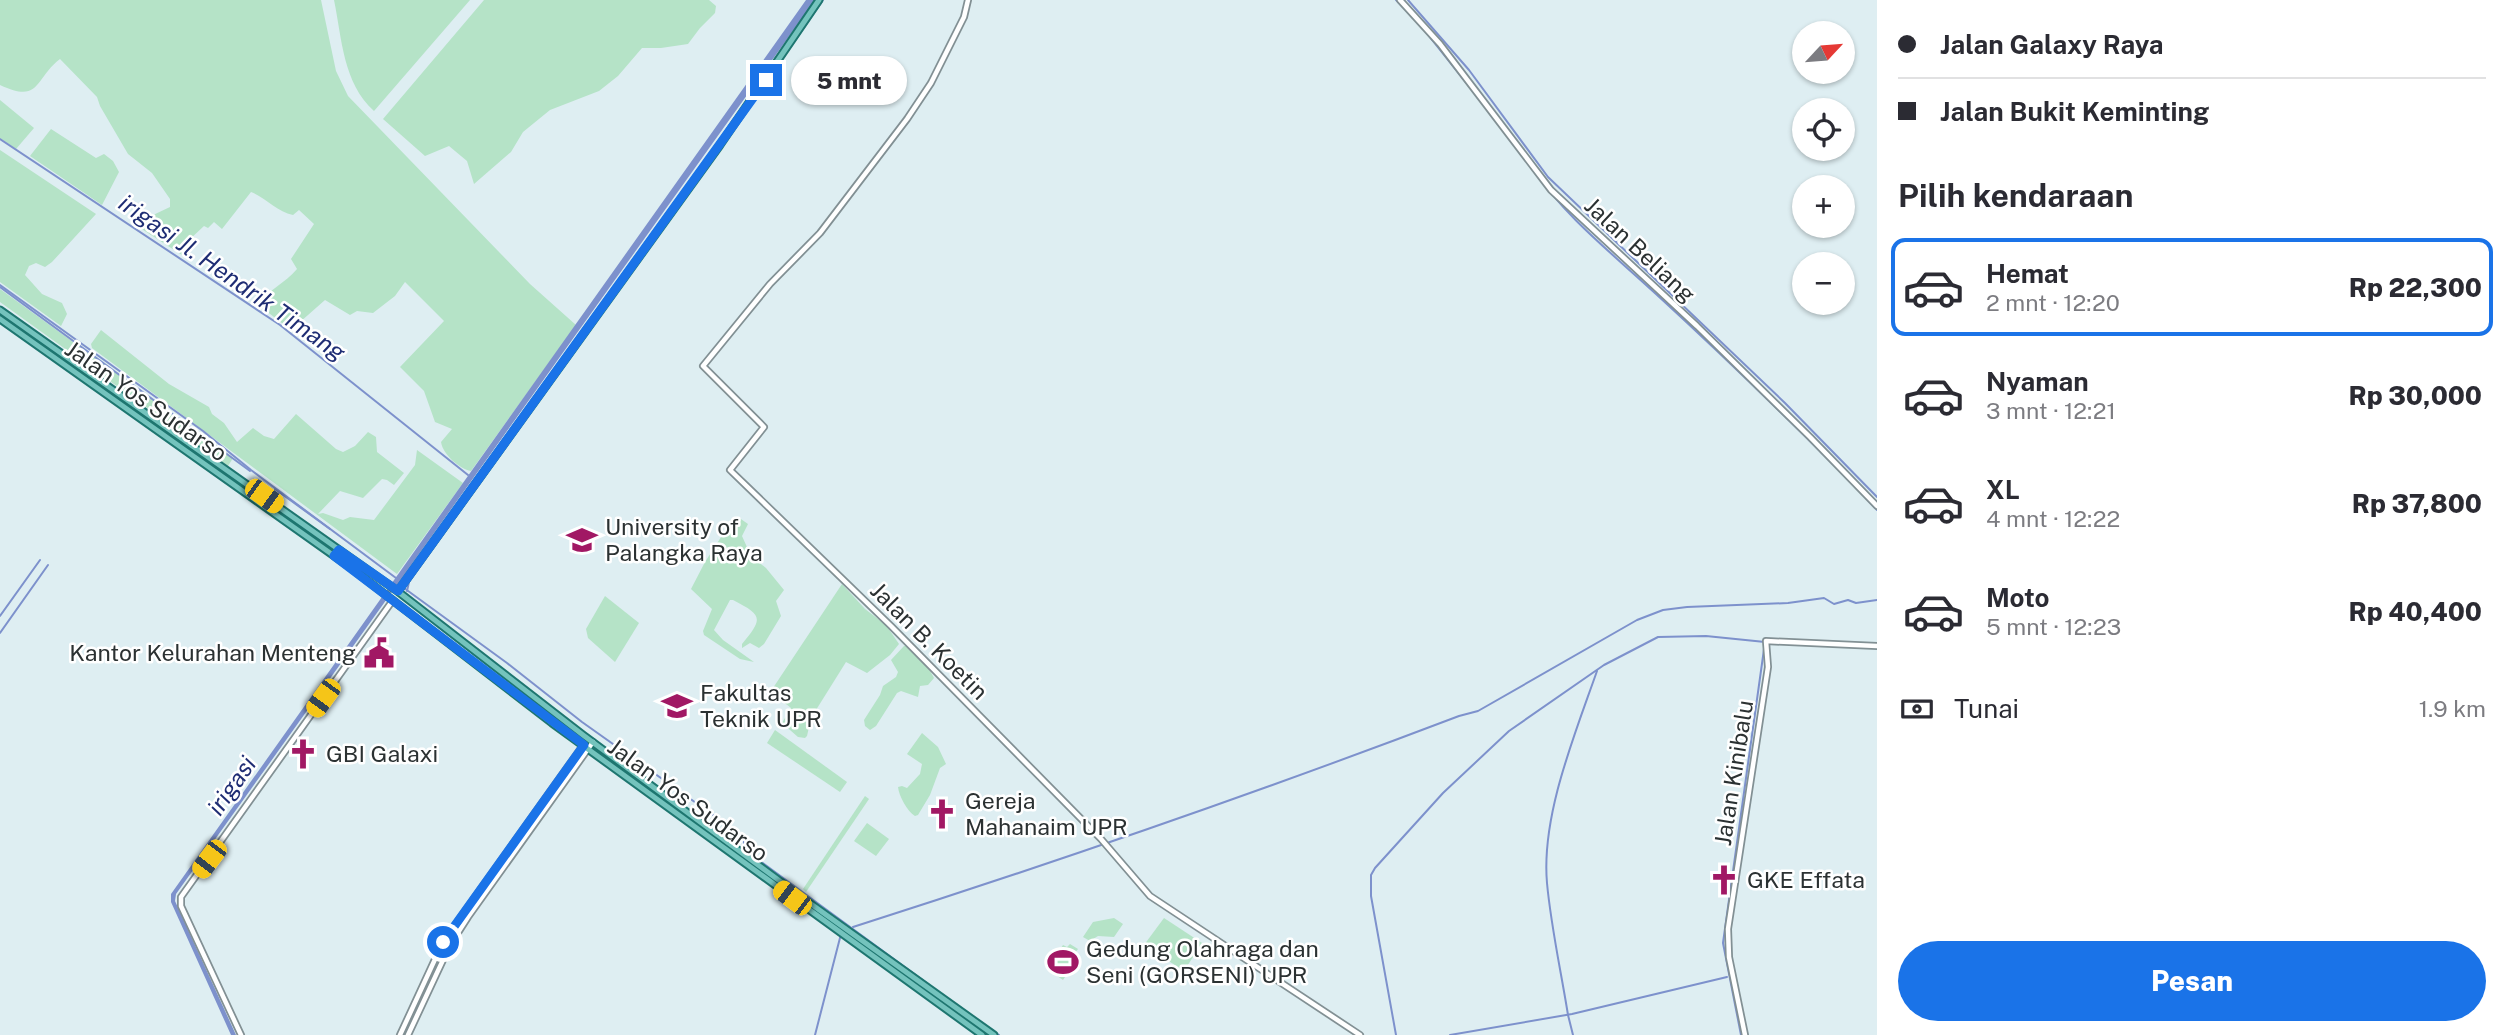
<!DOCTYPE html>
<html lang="id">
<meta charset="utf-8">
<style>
:root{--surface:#fff;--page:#f7f7f7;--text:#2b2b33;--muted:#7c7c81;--line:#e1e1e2;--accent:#1a73e8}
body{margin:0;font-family:"Public Sans",sans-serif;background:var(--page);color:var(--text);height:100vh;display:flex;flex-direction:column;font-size:26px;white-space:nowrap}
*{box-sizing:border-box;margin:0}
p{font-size:23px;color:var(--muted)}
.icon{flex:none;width:38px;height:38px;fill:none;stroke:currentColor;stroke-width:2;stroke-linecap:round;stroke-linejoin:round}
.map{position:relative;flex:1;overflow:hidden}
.side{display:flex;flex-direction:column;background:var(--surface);width:630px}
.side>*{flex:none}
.banner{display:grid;align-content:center;height:154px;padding:0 21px;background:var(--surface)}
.needle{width:46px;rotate:64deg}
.tools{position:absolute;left:1792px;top:21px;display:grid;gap:14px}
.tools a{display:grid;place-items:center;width:63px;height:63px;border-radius:50%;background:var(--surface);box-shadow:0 2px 5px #0004;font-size:35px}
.end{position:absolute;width:32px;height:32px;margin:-16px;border:9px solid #1a73e8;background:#fff;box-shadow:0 0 0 4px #fff}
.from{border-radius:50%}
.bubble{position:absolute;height:49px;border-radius:24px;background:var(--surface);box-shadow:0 2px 5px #0004;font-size:23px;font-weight:800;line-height:49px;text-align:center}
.car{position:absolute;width:21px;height:42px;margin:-21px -10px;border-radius:9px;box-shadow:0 0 5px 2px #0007;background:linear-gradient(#f5c518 24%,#345 0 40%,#f5c518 0 76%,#345 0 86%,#f5c518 0)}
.banner b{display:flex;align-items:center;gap:24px;height:66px;font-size:26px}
.banner b+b{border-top:2px solid var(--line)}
.banner i{width:18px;height:18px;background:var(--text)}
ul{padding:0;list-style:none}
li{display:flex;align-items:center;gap:21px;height:98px;margin:0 14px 10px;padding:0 7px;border:4px solid transparent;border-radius:14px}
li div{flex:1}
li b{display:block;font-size:26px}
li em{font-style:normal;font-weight:800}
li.selected{border-color:var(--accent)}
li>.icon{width:63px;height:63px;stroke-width:1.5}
h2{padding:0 21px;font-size:32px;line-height:84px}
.pay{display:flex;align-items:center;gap:18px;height:77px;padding:0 21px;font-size:26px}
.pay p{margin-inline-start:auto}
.cta{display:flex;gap:14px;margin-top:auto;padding:14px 21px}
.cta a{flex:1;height:80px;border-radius:42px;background:var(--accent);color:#fff;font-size:28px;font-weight:800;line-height:80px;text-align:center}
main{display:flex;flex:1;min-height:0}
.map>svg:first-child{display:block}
.green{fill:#b5e3c7}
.water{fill:#7d91cc}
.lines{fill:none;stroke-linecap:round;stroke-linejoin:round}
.stream{stroke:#7d91cc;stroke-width:2}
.minor-casing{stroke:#829094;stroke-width:8}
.major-casing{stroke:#1e7670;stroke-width:9}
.minor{stroke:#fff;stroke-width:4.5}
.major{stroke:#74c3bd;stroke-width:5}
.route{stroke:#1a73e8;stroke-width:9}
.labels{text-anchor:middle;stroke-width:5;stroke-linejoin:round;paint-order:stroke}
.street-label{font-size:23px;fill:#2b3132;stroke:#fff}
.poi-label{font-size:23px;fill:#2b3132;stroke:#fff;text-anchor:start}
.water-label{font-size:24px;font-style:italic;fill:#1f2d74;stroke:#fff}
</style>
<main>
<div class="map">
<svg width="1877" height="1035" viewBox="0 0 1877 1035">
<rect width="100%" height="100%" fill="#deeef2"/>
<g class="green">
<path d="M0,0H321L336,71L348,96L530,284L576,325L471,471C460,469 443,455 441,442L452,429L435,422L424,391L400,367L444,321L405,282L395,296L373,313L357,311L350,315L325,300L291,330L257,304C269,290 285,283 297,269L291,259L314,224L299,210L293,215C277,212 266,198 251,192L222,229L214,222L208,228L204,226L189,240L196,245L185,257L134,224L170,207V199L152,173L128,154L100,106L97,97L60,59C34,79 41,104 0,85Z"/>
<path d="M334,0H470L374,111C343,83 342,39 334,0Z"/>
<polygon points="484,0 709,0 716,6 715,13 700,28 688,44 661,48 642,48 618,76 599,91 550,110 523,132 511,152 474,184 467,161 449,146 425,156 383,119"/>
<polygon points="0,100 34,128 16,149 0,138"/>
<polygon points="51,129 96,158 104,154 113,161 119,172 102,205 30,156"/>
<polygon points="0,150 96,214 52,262 45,267 36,263 29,266 25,275 42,294 62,303 67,314 61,326 0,282"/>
<polygon points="0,289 233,458 228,466 0,302"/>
<polygon points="101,330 169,384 209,407 212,414 224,423 237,442 253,428 264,436 274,439 296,414 336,449 343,452 355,446 368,432 376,437 377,452 404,473 394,485 387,480 382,479 363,498 340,491 318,514 323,513 343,520 350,517 374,520 415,465 417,450 463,483 397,574 92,348 91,344"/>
<path d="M738,517L748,524L742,536L751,556L766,568L784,590L776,601L781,616L764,644L759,648L750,643L742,648V644C764,618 762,615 733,600H730L714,630L723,640L754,662L740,659L704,635L703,631L712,609L691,589L705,562L732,520Z"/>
<path d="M842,584L865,609L886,625L899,644L890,655L867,673L846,662L811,718L807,736L805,738L798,737L782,723L791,708C784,701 776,700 769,694Z"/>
<polygon points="605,596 639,623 615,662 588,638 586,629"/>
<polygon points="904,646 907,646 929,669 934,678 928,685 920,686 918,697 901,691 897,693 876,726 870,730 865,726 864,720 880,695 883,686 896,677 898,672 891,660"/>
<polygon points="775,730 847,782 840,792 767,743"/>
<path d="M922,733L938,747L946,764L940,768L930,795L918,815L915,816C907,811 899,796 898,787L902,786L907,788L920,774L922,764L907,754Z"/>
<polygon points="865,796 869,799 806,892 803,889"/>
<polygon points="867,823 889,839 876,856 854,841"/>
<polygon points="1114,918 1123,924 1114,937 1098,936 1090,941 1083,937 1093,922"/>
<polygon points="1164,918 1202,943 1184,971 1144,945"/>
<polygon points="1070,944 1078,949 1075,953 1079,956 1063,980 1047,969 1063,945 1067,947"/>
</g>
<polygon class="water" points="806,0 815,0 176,894 175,901 236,1035 231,1035 171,902 171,894"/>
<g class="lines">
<g class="stream">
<polyline points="1396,0 1407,11"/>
<polyline points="1408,0 1469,70 1548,177 1785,403 1877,497"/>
<polyline points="1421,26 1483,104"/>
<polyline points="746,111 823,0"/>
<polyline points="0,139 280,325 468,475"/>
<path d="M1533,169C1565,217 1614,255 1656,294C1716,349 1775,406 1833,464"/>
<polyline points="0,285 203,431 251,470 396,578"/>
<polyline points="0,287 250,471"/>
<polyline points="275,489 330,529"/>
<polyline points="1866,498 1877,510"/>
<polyline points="404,588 507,663 582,722 744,837 744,848 749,853 928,984"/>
<polyline points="407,591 409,582 686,196"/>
<polyline points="0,616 40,560"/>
<polyline points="0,633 48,565"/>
<path d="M853,927C1057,862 1259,792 1459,716L1478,711L1637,620L1663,610L1687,607L1788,603L1824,598L1834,604L1848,600L1856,603L1877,600"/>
<polyline points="952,1002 999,1035"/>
<polyline points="815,1035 841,934"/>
<polyline points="1396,1035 1371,896 1371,875 1375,868 1443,793 1509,731 1604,665 1658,637 1706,636 1765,642 1723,943 1741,1035"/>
<polyline points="1450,1035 1572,1014 1727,977"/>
<path d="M1573,1035L1568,1015C1561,971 1551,927 1547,883C1541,816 1575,734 1597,671"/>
</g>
<g class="minor-casing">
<g id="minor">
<polyline points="968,0 964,17 931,83 907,119 820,233 770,284 703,366 764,427 730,470 891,626 1101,839 1150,896 1360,1035"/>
<polyline points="1400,0 1440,44 1551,190 1697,326 1810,437 1877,506"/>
<polyline points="241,1035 181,906 181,897 393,600"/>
<polyline points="400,1035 443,942 584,744"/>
<polyline points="408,1035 450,945 468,917 593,742"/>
<polyline points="1745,1035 1729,957 1728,929 1768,667 1766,641 1877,646"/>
</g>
</g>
<g class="major-casing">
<g id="major">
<polyline points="0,310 396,590 583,735 804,899 994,1035"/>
<polyline points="0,319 347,565 552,723 982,1035"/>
<polyline points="398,591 720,145 819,0"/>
</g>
</g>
<use href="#minor" class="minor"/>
<use href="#major" class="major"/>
</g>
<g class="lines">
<polyline class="route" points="443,942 584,745 334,556 339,550 398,591 766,80"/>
</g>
<defs>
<g id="university-bare" transform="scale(2.415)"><path d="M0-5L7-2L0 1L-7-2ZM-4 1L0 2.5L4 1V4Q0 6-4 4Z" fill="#a11864" stroke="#fff" stroke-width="2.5" paint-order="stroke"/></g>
<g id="civic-bare" transform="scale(2.415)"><path d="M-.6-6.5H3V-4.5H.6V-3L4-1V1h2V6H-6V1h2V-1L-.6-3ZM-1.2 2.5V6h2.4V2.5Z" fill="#a11864" stroke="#fff" stroke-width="2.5" paint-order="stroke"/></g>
<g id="church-bare" transform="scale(2.415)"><path d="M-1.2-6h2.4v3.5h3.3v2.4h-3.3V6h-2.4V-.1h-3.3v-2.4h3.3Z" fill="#a11864" stroke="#fff" stroke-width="2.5" paint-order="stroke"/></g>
<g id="stadium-bare" transform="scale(2.415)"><path d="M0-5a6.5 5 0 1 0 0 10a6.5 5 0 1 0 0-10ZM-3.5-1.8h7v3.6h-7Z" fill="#a11864" stroke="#fff" stroke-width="2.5" paint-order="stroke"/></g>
</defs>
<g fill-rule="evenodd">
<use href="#university-bare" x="582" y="540"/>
<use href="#civic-bare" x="379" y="653"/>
<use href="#university-bare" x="677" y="706"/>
<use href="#church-bare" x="303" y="754"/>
<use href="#church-bare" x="942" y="814"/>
<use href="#church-bare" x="1724" y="880"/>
<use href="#stadium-bare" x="1063" y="962"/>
</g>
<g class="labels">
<g class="street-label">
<text transform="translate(1640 250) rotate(43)" y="8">Jalan Beliang</text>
<text transform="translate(146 401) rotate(35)" y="8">Jalan Yos Sudarso</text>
<text transform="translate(929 641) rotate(45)" y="8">Jalan B. Koetin</text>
<text transform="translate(1734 773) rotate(-81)" y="8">Jalan Kinibalu</text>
<text transform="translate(688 800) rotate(36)" y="8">Jalan Yos Sudarso</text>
</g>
<g class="poi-label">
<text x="605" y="535">University of<tspan x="605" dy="26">Palangka Raya</tspan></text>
<text x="356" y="661" text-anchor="end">Kantor Kelurahan Menteng</text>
<text x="700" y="701">Fakultas<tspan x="700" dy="26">Teknik UPR</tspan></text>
<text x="326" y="762">GBI Galaxi</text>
<text x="965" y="809">Gereja<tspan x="965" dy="26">Mahanaim UPR</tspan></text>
<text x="1747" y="888">GKE Effata</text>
<text x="1086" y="957">Gedung Olahraga dan<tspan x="1086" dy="26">Seni (GORSENI) UPR</tspan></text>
</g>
<g class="water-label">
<text transform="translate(232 278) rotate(35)" y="8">irigasi Jl. Hendrik Timang</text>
<text transform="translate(232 786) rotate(-55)" y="8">irigasi</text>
</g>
</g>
</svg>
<div class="tools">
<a><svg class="needle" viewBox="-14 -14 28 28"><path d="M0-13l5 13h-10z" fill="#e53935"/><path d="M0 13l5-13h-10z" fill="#7c7c81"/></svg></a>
<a><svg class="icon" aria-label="locate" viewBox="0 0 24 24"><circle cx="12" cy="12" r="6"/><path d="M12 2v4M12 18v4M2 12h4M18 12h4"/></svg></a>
<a>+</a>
<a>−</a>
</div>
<i class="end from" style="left:443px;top:942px"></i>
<i class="end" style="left:766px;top:80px"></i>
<div class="bubble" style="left:791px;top:56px;width:116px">5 mnt</div>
<i class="car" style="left:264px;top:496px;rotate:126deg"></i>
<i class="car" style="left:323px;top:698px;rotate:216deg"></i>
<i class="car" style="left:209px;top:859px;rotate:217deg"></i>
<i class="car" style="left:792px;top:898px;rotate:307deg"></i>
</div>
<section class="side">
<div class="banner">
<b><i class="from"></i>Jalan Galaxy Raya</b>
<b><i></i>Jalan Bukit Keminting</b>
</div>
<h2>Pilih kendaraan</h2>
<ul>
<li class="selected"><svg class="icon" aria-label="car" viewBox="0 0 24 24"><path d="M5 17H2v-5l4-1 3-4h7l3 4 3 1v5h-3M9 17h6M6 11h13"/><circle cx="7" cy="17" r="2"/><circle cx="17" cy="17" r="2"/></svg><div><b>Hemat</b><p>2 mnt · 12:20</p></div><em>Rp 22,300</em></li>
<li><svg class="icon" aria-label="car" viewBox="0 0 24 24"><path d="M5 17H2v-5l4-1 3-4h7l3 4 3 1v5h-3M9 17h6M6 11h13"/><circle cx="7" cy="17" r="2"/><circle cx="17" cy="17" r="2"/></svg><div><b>Nyaman</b><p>3 mnt · 12:21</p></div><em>Rp 30,000</em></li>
<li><svg class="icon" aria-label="car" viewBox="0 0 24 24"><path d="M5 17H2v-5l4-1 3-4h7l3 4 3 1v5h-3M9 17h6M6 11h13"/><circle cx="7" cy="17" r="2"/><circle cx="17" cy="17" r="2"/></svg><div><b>XL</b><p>4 mnt · 12:22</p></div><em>Rp 37,800</em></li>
<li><svg class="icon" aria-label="car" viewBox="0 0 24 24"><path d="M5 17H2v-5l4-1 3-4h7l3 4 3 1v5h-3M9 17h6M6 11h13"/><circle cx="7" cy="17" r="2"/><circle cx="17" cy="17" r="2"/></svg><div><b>Moto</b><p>5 mnt · 12:23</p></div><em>Rp 40,400</em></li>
</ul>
<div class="pay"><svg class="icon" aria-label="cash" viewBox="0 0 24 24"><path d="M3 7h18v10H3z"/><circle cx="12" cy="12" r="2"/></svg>Tunai<p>1.9 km</p></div>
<div class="cta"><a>Pesan</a></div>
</section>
</main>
